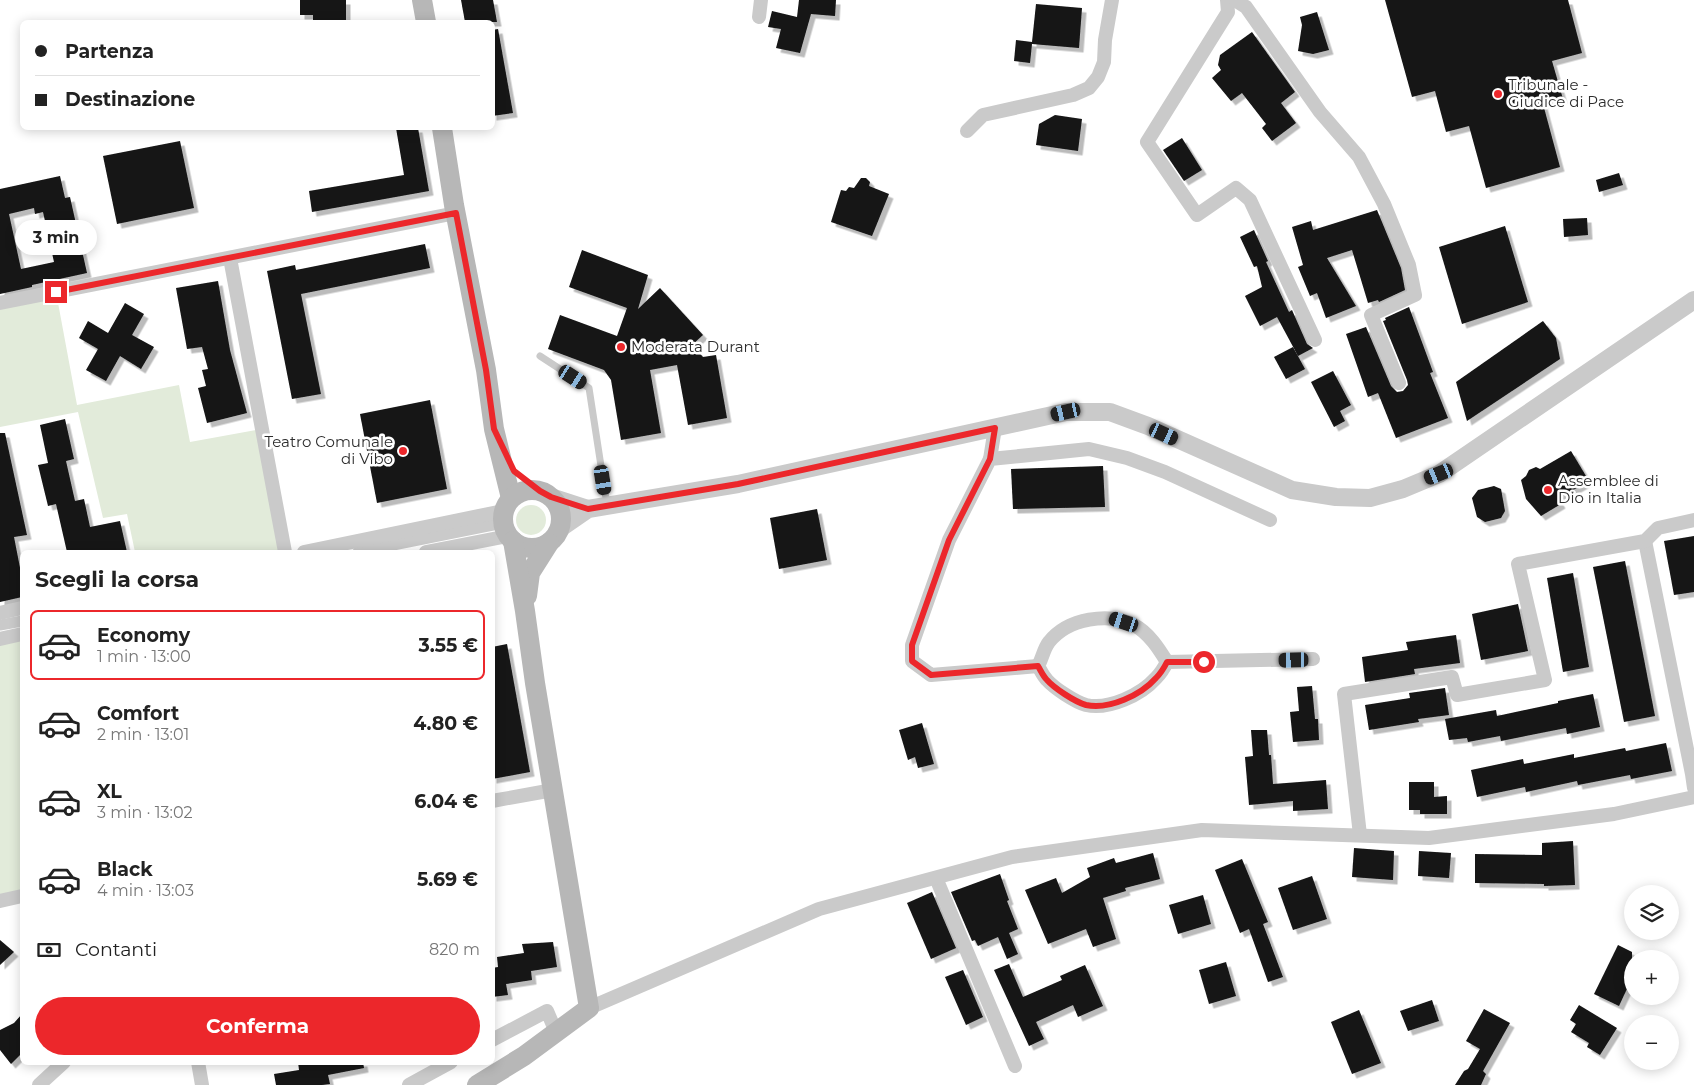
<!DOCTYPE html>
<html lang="it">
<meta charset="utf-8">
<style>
:root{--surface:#fff;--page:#f6f6f6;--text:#222;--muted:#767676;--line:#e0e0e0;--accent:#ec272b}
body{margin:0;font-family:Montserrat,sans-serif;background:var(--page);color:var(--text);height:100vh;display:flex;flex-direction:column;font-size:19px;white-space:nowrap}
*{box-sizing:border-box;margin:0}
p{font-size:16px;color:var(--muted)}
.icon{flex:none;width:28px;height:28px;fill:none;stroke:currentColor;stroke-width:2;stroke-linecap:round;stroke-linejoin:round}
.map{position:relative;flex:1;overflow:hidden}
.sheet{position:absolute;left:20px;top:550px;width:475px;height:515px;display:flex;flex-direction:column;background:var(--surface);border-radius:8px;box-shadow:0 2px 12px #0003}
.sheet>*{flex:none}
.banner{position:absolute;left:20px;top:20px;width:475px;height:110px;border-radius:8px;box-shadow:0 2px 12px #0003;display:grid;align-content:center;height:110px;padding:0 15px;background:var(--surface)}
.controls{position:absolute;left:1624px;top:885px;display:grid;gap:10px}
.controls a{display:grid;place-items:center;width:55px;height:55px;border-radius:50%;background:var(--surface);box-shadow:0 2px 12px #0003;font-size:25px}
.end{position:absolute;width:22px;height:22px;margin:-11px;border:6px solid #ec272b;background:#fff;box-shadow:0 0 0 2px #fff}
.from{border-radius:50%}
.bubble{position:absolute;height:35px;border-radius:18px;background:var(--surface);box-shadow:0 2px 12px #0003;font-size:16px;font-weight:700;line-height:35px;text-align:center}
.car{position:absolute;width:15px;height:30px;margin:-15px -8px;border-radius:6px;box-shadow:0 0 4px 1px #0007;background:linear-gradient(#222 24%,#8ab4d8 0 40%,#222 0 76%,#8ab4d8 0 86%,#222 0)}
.banner b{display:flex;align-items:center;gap:18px;height:48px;font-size:19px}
.banner b+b{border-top:1px solid var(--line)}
.banner i{width:12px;height:12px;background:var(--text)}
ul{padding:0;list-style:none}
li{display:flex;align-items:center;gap:15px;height:70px;margin:0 10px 8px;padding:0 5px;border:2px solid transparent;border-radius:8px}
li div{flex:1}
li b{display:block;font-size:19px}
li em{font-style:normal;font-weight:700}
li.active{border-color:var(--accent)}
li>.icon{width:45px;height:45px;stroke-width:1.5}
h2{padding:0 15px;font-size:22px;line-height:60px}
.pay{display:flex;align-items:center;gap:12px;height:55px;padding:0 15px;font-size:19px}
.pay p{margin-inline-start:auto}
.button{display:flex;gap:10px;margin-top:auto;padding:10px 15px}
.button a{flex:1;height:58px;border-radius:30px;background:var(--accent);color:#fff;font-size:20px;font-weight:700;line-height:58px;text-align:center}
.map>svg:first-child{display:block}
.green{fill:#e2ebda}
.building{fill:#141414;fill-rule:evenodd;filter:url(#shadow)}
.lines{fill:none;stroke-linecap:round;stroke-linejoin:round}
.service{stroke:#cacaca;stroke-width:7}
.pedestrian{stroke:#cacaca;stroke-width:11}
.minor{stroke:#cacaca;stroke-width:14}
.tertiary{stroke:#cacaca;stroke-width:18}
.secondary{stroke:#b7b7b7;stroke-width:20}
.route{stroke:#ec272b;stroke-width:6}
.poi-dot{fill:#ec272b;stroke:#fff;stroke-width:2}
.labels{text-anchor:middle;stroke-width:5;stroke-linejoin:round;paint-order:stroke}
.poi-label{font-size:15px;fill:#2d2d2d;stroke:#fff;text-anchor:start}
</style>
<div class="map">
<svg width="1694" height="1085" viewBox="0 0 1694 1085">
<defs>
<filter id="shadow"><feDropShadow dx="4.5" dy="4.5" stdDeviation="0" flood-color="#0004"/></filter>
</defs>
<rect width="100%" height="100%" fill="#fff"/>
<g class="green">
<polygon points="56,292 77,405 179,385 190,442 262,429 285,552 135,552 127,514 103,518 78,412 0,427 0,303"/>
<circle cx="531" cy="520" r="15"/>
<polygon points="22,634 22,896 0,901 0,639"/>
</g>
<g class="building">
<polygon points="300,0 346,0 346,22 313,22 313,15 300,15"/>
<polygon points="461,0 493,0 497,22 465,22"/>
<polygon points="799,0 836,0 835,16 811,14 800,53 776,48 781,29 768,27 772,11 797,17"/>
<polygon points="1385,0 1568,0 1582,53 1552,61 1563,99 1543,104 1560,167 1486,188 1469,126 1446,132 1435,91 1412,97"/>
<polygon points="1036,4 1082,8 1079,48 1032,44 1030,63 1014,61 1016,40 1032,42"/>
<polygon points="1317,12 1329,50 1313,54 1298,51 1302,25 1300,17"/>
<polygon points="498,29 513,113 492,116 492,30"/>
<polygon points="1252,32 1295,92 1281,103 1296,123 1272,141 1262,128 1266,124 1242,93 1231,101 1212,78 1221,70 1218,65 1220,55"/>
<polygon points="1055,115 1082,119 1078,151 1036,145 1039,124"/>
<polygon points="396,128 418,128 429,191 312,212 309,191 404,175"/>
<polygon points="1182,138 1202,170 1184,181 1163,150"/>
<polygon points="180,141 194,208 117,224 103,156"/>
<polygon points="1619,173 1623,185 1599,192 1596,180"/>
<path d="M60,176L65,198L70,197L87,273L32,285V287L0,294V189ZM34,208L35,214L43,212L54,262L21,269L9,214Z"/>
<polygon points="861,178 866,178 870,182 869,186 889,194 872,236 831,222 841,190 846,191 849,187 854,188"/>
<polygon points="1377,210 1401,268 1405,290 1379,302 1378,300 1368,303 1352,250 1327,258 1356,306 1326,318 1317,293 1310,296 1298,267 1303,265 1292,227 1311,221 1313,230"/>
<polygon points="1587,218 1588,235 1564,237 1563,219"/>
<polygon points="1505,226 1528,302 1462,324 1439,247"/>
<polygon points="1254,230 1268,261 1266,262 1289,312 1292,310 1307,344 1313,348 1298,356 1277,317 1260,326 1245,296 1262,287 1257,266 1254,267 1240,237"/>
<polygon points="425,244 430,268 301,294 321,394 292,399 267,271 295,265 296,270"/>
<polygon points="582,250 648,275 638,309 660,288 703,335 692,345 703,357 716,355 727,418 688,425 677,365 650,370 661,433 621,440 611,380 604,370 548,349 560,315 617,336 627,308 569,287"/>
<polygon points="218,281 230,350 247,413 207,423 198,388 206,386 202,370 208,369 202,347 187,349 176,288"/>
<polygon points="125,303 144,314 132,335 154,347 141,369 120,356 106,381 86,370 98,349 79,338 88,321 108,333"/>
<polygon points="1409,307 1433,372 1430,373 1448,418 1396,438 1378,393 1368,397 1346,334 1366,327 1391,386 1397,392 1403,391 1408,385 1407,380 1383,321 1386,320 1385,318"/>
<polygon points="1543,321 1556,338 1560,359 1467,421 1456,382"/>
<polygon points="1293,347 1305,369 1286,379 1274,357"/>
<polygon points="1333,371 1351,405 1340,411 1345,421 1334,427 1311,382"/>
<polygon points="430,400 447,489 377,503 360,414"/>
<polygon points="65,419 74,459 66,461 75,501 84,499 90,527 120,521 127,552 67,552 56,504 48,506 38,465 48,463 40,425"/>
<polygon points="0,433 5,433 27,535 14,537 22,578 22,597 0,602"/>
<polygon points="1571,451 1589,481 1559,498 1558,499 1561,504 1541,516 1526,499 1521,480 1526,476 1529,470 1536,467 1540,469"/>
<polygon points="1103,466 1105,507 1013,509 1011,469"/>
<polygon points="1494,486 1501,489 1505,511 1501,518 1485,522 1477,517 1472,498 1478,490"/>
<polygon points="817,509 827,560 779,569 770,518"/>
<polygon points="1694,536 1694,592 1674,595 1664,541"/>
<polygon points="1625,561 1655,716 1624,722 1593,567"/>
<polygon points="1573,573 1589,667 1563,672 1547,578"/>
<polygon points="1518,604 1528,651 1481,660 1472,614"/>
<polygon points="1456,635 1460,663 1414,669 1415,674 1365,682 1362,657 1408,650 1406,642"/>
<polygon points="507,644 530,772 492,779 492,647"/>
<polygon points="1312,686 1315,719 1318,719 1319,740 1293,742 1290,712 1299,711 1297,687"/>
<polygon points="1445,688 1449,715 1418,719 1419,722 1369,730 1365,705 1410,698 1409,693"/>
<polygon points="1593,694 1600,727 1567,734 1566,728 1501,741 1500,736 1468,742 1467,738 1449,740 1445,719 1496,710 1497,716 1558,703 1558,701"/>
<polygon points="922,723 934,764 918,768 915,757 908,760 899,730"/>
<polygon points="1251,730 1267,730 1269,755 1271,755 1273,784 1326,780 1328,809 1293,811 1293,801 1249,805 1245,757 1253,756"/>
<polygon points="1666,743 1672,771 1631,779 1630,775 1578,785 1577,781 1526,792 1525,787 1477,797 1471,770 1523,759 1524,764 1574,754 1574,758 1625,748 1626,751"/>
<polygon points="1409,782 1434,782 1434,797 1447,796 1447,814 1420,814 1420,810 1409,810"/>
<polygon points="1573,841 1575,885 1544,886 1544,884 1475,883 1475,854 1542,855 1542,843"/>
<polygon points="1354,848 1394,851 1393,880 1352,877"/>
<polygon points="1419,851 1451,853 1449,878 1418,876"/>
<polygon points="1153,853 1160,879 1125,888 1126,891 1103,898 1116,939 1093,947 1086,929 1048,944 1025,890 1056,878 1062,893 1090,877 1087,868 1114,858 1116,863"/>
<polygon points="1242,859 1268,922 1263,924 1283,977 1268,982 1249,929 1240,933 1215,870"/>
<polygon points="1000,874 1009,900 1007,901 1018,929 1009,933 1018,954 1007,959 998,937 978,946 975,940 972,941 951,892"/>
<polygon points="1312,876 1327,919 1293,930 1278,888"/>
<polygon points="932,892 956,948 931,959 907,903"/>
<polygon points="1203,895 1211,924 1178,934 1169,905"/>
<polygon points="0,940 14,952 0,965"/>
<polygon points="553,942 557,967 531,971 532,980 506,984 508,995 492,997 492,968 498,967 497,957 524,953 522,944"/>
<polygon points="1618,945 1632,952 1632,978 1619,1006 1594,994"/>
<polygon points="1226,962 1236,996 1209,1004 1199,970"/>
<polygon points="1009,964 1023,997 1062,980 1060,976 1085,965 1103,1006 1078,1017 1073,1005 1036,1022 1044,1039 1029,1046 994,970"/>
<polygon points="963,970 983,1017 966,1025 945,977"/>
<polygon points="1432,1000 1439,1021 1408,1031 1400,1011"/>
<polygon points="1579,1005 1617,1028 1600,1055 1587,1047 1589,1043 1571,1032 1576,1024 1570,1020"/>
<polygon points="1484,1009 1510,1023 1483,1071 1486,1074 1481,1085 1455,1085 1464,1071 1468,1069 1480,1049 1466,1041"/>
<polygon points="1359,1010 1381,1063 1352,1074 1331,1022"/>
<polygon points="22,1014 22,1053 11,1064 0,1050 0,1030 14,1023"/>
<polygon points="298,1062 363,1062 364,1068 328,1075 330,1084 322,1085 276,1085 274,1074 299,1070"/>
</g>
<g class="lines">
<polyline class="service" points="540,356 589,388 607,505"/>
<g class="pedestrian">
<polyline points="358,552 503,523"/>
<polyline points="0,625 22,621"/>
</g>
<g class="minor">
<polyline points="1227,0 1228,12 1147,142 1197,215 1236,188 1250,200 1315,340"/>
<polyline points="1235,0 1246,7 1320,112 1359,157 1384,204 1409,265 1415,295 1371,315 1399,383"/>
<polyline points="759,17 761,0"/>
<polyline points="967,131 983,115 1073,95 1089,88 1098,77 1104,62 1105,40 1112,0"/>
<polyline points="230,258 285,552"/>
<polyline points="0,303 456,213"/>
<polyline points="990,459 995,428"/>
<polyline points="1645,541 1692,774 1694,788"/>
<polyline points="304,552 503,511"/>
<polyline points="426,552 508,536"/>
<polyline points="0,613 22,608"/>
<polyline points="0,639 22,634"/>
<path d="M1167,662C1164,668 1160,674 1156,678C1141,695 1109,710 1086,705C1075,702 1054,688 1047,680C1043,676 1041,671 1038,666C1042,659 1044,648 1049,642C1068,618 1109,612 1134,625C1149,633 1159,649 1167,662L1313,659"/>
<polyline points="1038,666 931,675 912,661 912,645 949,540 990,459 1089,449 1127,458 1165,472 1270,520"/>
<polyline points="492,801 553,790"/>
<polyline points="1360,835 1344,694 1452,677 1457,695 1545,680 1518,564 1645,541 1658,528 1694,520"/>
<polyline points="936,878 1015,1066"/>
<polyline points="0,901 22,896"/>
<polyline points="589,1008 819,909 1012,857 1202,830 1429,838 1614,814 1694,797"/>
<polyline points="492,1040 547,1011 556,1032"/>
<polyline points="198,1062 202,1085"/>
<polyline points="39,1085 64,1062"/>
<polyline points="409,1085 451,1062"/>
</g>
<g class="tertiary">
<polyline points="551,497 588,509"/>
<polyline points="559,529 588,509 738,484 1066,412 1110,412 1148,426 1292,490 1336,497 1370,498 1403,489 1439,474 1694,300"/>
</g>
<g class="secondary">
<polyline points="422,0 426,22"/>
<polyline points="442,128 454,205 486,370 494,429 511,498"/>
<circle cx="532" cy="519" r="29"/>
<polyline points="527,596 530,573 549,543"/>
<polyline points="477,1085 524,1056 589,1008 535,683 525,611 513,541"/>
</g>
</g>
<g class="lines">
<path class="route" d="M56,292L456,213L486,370L494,429L514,471L540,491L551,497L588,509L738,484L995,428L990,459L949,540L912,645V661L931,675L1038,666C1041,671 1043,676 1047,680C1054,688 1075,702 1086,705C1109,710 1141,695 1156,678C1160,674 1164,668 1167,662H1204"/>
</g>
<g class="poi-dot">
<circle cx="1498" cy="94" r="5"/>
<circle cx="621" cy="347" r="5"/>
<circle cx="403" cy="451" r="5"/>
<circle cx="1548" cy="490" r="5"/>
</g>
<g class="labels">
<g class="poi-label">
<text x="1508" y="90">Tribunale -<tspan x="1508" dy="17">Giudice di Pace</tspan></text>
<text x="631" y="352">Moderata Durant</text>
<text x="393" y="447" text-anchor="end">Teatro Comunale<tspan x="393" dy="17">di Vibo</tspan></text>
<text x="1558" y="486">Assemblee di<tspan x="1558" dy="17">Dio in Italia</tspan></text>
</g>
</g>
</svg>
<div class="controls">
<a><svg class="icon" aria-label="layers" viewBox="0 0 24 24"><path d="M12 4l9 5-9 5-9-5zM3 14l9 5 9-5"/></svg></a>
<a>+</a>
<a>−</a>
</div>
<i class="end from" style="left:1204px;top:662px"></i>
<i class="end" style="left:56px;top:292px"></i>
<div class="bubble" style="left:15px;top:220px;width:82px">3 min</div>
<i class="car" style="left:573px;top:377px;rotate:123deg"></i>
<i class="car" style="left:1066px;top:412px;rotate:257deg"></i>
<i class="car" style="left:1164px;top:434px;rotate:115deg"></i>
<i class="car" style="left:1439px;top:474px;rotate:248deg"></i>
<i class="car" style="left:603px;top:480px;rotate:171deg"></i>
<i class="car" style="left:1124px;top:622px;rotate:288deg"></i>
<i class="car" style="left:1294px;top:660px;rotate:269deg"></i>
<div class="banner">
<b><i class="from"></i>Partenza</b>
<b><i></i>Destinazione</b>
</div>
<section class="sheet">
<h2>Scegli la corsa</h2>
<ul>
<li class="active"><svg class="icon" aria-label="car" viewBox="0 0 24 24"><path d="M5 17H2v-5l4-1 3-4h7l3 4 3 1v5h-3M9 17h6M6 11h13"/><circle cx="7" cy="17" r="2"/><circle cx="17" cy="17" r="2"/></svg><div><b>Economy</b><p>1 min · 13:00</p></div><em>3.55 €</em></li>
<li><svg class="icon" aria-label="car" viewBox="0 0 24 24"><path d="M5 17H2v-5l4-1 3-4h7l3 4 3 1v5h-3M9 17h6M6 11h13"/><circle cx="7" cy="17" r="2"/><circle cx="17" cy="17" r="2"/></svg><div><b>Comfort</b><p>2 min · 13:01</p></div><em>4.80 €</em></li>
<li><svg class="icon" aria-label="car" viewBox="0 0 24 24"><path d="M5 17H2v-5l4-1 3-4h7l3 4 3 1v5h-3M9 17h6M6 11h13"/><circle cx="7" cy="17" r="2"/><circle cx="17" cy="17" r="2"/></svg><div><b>XL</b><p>3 min · 13:02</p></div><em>6.04 €</em></li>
<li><svg class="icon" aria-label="car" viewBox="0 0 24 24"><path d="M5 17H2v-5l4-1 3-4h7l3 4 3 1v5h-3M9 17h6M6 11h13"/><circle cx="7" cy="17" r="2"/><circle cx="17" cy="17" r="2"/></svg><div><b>Black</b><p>4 min · 13:03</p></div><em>5.69 €</em></li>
</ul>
<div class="pay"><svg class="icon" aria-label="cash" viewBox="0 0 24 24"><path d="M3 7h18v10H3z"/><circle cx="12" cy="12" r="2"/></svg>Contanti<p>820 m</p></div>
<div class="button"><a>Conferma</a></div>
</section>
</div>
